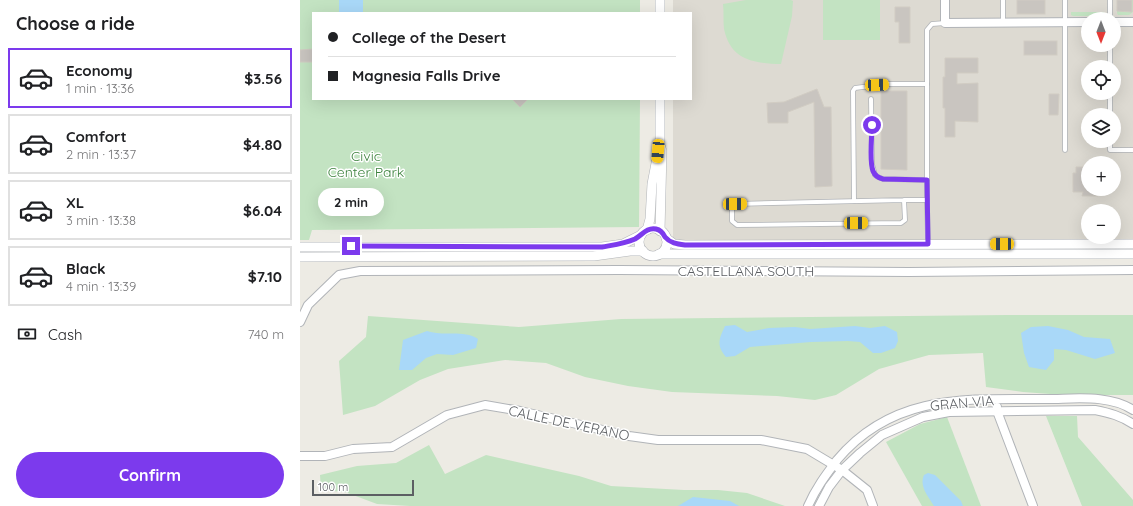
<!DOCTYPE html>
<meta charset="utf-8">
<style>
:root{--surface:#fff;--page:#f2f2f2;--text:#202124;--muted:#757577;--line:#e0e0e0;--accent:#7c3aed}
body{margin:0;font-family:Quicksand,sans-serif;background:var(--page);color:var(--text);height:100vh;display:flex;flex-direction:column;font-size:15px;white-space:nowrap}
*{box-sizing:border-box;margin:0}
p{font-size:13px;color:var(--muted)}
.icon{flex:none;width:22px;height:22px;fill:none;stroke:currentColor;stroke-width:2;stroke-linecap:round;stroke-linejoin:round}
.map{position:relative;flex:1;overflow:hidden}
.drawer{display:flex;flex-direction:column;background:var(--surface);width:300px}
.drawer>*{flex:none}
.hud{position:absolute;left:12px;top:12px;width:380px;height:88px;border-radius:0px;box-shadow:0 4px 16px #0002;display:grid;align-content:center;height:88px;padding:0 16px;background:var(--surface)}
.needle{width:26px;rotate:180deg}
.fabs{position:absolute;left:781px;top:12px;display:grid;gap:8px}
.fabs a{display:grid;place-items:center;width:40px;height:40px;border-radius:50%;background:var(--surface);box-shadow:0 4px 16px #0002;font-size:20px}
.scale{position:absolute;left:12px;bottom:10px;width:102px;box-sizing:border-box;padding-left:4px;border:2px solid #5c5f63;border-top:0;font-size:11px;line-height:14px;white-space:nowrap;color:#5c5f63;-webkit-text-stroke:3px #fff;paint-order:stroke}
.end{position:absolute;width:18px;height:18px;margin:-9px;border:5px solid #7c3aed;background:#fff;box-shadow:0 0 0 2px #fff}
.from{border-radius:50%}
.bubble{position:absolute;height:28px;border-radius:14px;background:var(--surface);box-shadow:0 4px 16px #0002;font-size:13px;font-weight:800;line-height:28px;text-align:center}
.car{position:absolute;width:12px;height:24px;margin:-12px -6px;border-radius:5px;box-shadow:0 0 3px 1px #0007;background:linear-gradient(#f5c518 24%,#345 0 40%,#f5c518 0 76%,#345 0 86%,#f5c518 0)}
.hud b{display:flex;align-items:center;gap:14px;height:38px;font-size:15px}
.hud b+b{border-top:1px solid var(--line)}
.hud i{width:10px;height:10px;background:var(--text)}
ul{padding:0;list-style:none}
li{display:flex;align-items:center;gap:12px;height:60px;margin:0 8px 6px;padding:0 8px;border:2px solid var(--line);border-radius:0px}
li div{flex:1}
li b{display:block;font-size:15px}
li em{font-style:normal;font-weight:800}
li.active{border-color:var(--accent)}
li>.icon{width:36px;height:36px;stroke-width:1.5}
h2{padding:0 16px;font-size:18px;line-height:48px}
.pay{display:flex;align-items:center;gap:10px;height:44px;padding:0 16px;font-size:15px}
.pay p{margin-inline-start:auto}
.cta{display:flex;gap:8px;margin-top:auto;padding:8px 16px}
.cta a{flex:1;height:46px;border-radius:24px;background:var(--accent);color:#fff;font-size:16px;font-weight:800;line-height:46px;text-align:center}
main{display:flex;flex:1;min-height:0}
.map>svg:first-child{display:block}
.education{fill:#dddad2;fill-rule:evenodd}
.green{fill:#c3e3c2}
.water{fill:#a9d8f8}
.building{fill:#c9c5c0;stroke:#d1ccc3}
.lines{fill:none;stroke-linecap:round;stroke-linejoin:round}
.service-casing{stroke:#b1b4b8;stroke-width:5.5}
.minor-casing{stroke:#b1b4b8;stroke-width:10}
.tertiary-casing{stroke:#b1b4b8;stroke-width:10}
.service{stroke:#fff;stroke-width:4}
.minor{stroke:#fff;stroke-width:8}
.tertiary{stroke:#fff;stroke-width:9}
.route{stroke:#7c3aed;stroke-width:5}
.labels{text-anchor:middle;stroke-width:3;stroke-linejoin:round;paint-order:stroke}
.park-label{font-size:14px;fill:#3c823d;stroke:#fff}
.street-label{font-size:14px;fill:#5c5f63;stroke:#fff}
</style>
<main>
<section class="drawer">
<h2>Choose a ride</h2>
<ul>
<li class="active"><svg class="icon" aria-label="car" viewBox="0 0 24 24"><path d="M5 17H2v-5l4-1 3-4h7l3 4 3 1v5h-3M9 17h6M6 11h13"/><circle cx="7" cy="17" r="2"/><circle cx="17" cy="17" r="2"/></svg><div><b>Economy</b><p>1 min · 13:36</p></div><em>$3.56</em></li>
<li><svg class="icon" aria-label="car" viewBox="0 0 24 24"><path d="M5 17H2v-5l4-1 3-4h7l3 4 3 1v5h-3M9 17h6M6 11h13"/><circle cx="7" cy="17" r="2"/><circle cx="17" cy="17" r="2"/></svg><div><b>Comfort</b><p>2 min · 13:37</p></div><em>$4.80</em></li>
<li><svg class="icon" aria-label="car" viewBox="0 0 24 24"><path d="M5 17H2v-5l4-1 3-4h7l3 4 3 1v5h-3M9 17h6M6 11h13"/><circle cx="7" cy="17" r="2"/><circle cx="17" cy="17" r="2"/></svg><div><b>XL</b><p>3 min · 13:38</p></div><em>$6.04</em></li>
<li><svg class="icon" aria-label="car" viewBox="0 0 24 24"><path d="M5 17H2v-5l4-1 3-4h7l3 4 3 1v5h-3M9 17h6M6 11h13"/><circle cx="7" cy="17" r="2"/><circle cx="17" cy="17" r="2"/></svg><div><b>Black</b><p>4 min · 13:39</p></div><em>$7.10</em></li>
</ul>
<div class="pay"><svg class="icon" aria-label="cash" viewBox="0 0 24 24"><path d="M3 7h18v10H3z"/><circle cx="12" cy="12" r="2"/></svg>Cash<p>740 m</p></div>
<div class="cta"><a>Confirm</a></div>
</section>
<div class="map">
<svg width="833" height="506" viewBox="0 0 833 506">
<rect width="100%" height="100%" fill="#edebe4"/>
<path class="education" d="M373,0H833V240L373,242V99H391V13H373ZM788,19H814V45H788ZM788,67H814V93H788ZM788,115H814V141H788ZM788,163H814V189H788ZM788,211H814V237H788Z"/>
<g class="green">
<polygon points="0,0 340,0 340,13 13,13 13,99 340,99 339,227 12,230 9,240 0,240"/>
<path d="M446,0H491L493,1L492,16L481,64C454,63 431,61 424,29C423,21 424,12 423,4Z"/>
<rect x="523" y="0" width="57" height="40"/>
<polygon points="817,0 833,0 833,12 829,15 818,15 817,13"/>
<polygon points="771,12 804,12 802,16 773,16 771,15"/>
<polygon points="706,315 833,315 833,395 764,395 723,392 686,387 683,353 629,355 579,369 536,395 515,400 477,396 372,392 328,386 285,377 246,363 205,360 148,369 120,380 75,406 43,415 39,361 66,337 68,316 219,327 321,319"/>
<polygon points="746,416 777,416 778,437 833,500 833,506 782,506"/>
<polygon points="647,417 681,506 622,506 586,442 620,424"/>
<polygon points="129,445 145,474 186,455 279,476 311,486 384,490 418,490 447,493 485,506 110,506 77,504 45,492 21,490 20,475 57,466 96,463"/>
</g>
<g class="water">
<rect x="39" y="0" width="24" height="13"/>
<path d="M435,325L447,332L469,328L495,327L510,329L555,326L570,328L585,326L597,332L598,341L595,348L581,353H573L560,342L548,341L511,342L450,347L435,356L426,357C416,345 419,339 425,326Z"/>
<polygon points="748,326 768,330 784,337 810,339 815,353 795,359 766,350 754,349 754,360 746,370 729,367 724,353 721,333 731,327"/>
<path d="M127,331C144,337 163,329 178,339L176,348L153,355L137,354L126,358L112,370H99L103,340Z"/>
<path d="M628,473L635,475L661,501L663,506H634C628,496 619,486 624,475Z"/>
<polygon points="393,497 430,501 439,506 378,506"/>
</g>
<g class="building">
<rect x="717" y="0" width="28" height="14"/>
<polygon points="817,0 832,0 832,12 817,11"/>
<polygon points="595,7 610,7 610,43 599,43 599,22 595,22"/>
<rect x="724" y="41" width="33" height="14"/>
<polygon points="13,49 13,62 0,62 0,50"/>
<polygon points="645,58 678,58 678,73 657,73 657,84 678,83 678,122 655,121 655,137 645,137 645,108 643,108 643,77 645,77"/>
<polygon points="517,89 524,107 531,107 532,186 515,187 514,102 488,112 488,123 468,123 467,103 484,102"/>
<polygon points="581,91 607,91 607,170 581,169"/>
<polygon points="749,94 759,94 758,115 749,115"/>
<polygon points="212,99 228,99 220,107"/>
<polygon points="776,167 788,167 788,189 797,189 798,196 782,196 783,192 773,192 773,173 776,173"/>
</g>
<g class="lines">
<g class="service-casing">
<g id="service">
<polyline points="810,0 810,19"/>
<polyline points="703,23 703,0"/>
<polyline points="810,67 810,45"/>
<polyline points="571,99 572,164 575,175 578,177 583,179 627,180"/>
<polyline points="810,115 810,93"/>
<polyline points="810,141 810,150 833,150"/>
<polyline points="765,150 765,0"/>
<polyline points="604,200 605,220 601,223 437,225 432,221 432,209 435,204 604,200 627,200 628,244"/>
<polyline points="627,200 627,30 632,24 645,23"/>
<polyline points="554,201 553,91 555,88 586,84 627,84"/>
</g>
</g>
<g class="minor-casing">
<g id="minor">
<polyline points="645,0 645,23 788,22"/>
<polyline points="814,22 833,22"/>
<polyline points="0,322 8,305 39,275 60,271 319,270 609,272 833,270"/>
<polyline points="697,407 697,411 733,506"/>
<polyline points="0,456 25,456 53,449 92,447 147,415 185,405 220,411 329,436 358,440 461,440 507,449 542,470 567,490 573,506"/>
<path d="M508,506C516,488 525,476 537,460C593,393 667,399 747,399C774,399 809,394 833,410"/>
<path d="M519,506L529,487L542,470L560,453L582,435L623,417L649,412L795,410C810,413 821,416 833,424"/>
</g>
</g>
<g class="tertiary-casing">
<g id="tertiary">
<polyline points="360,13 360,0"/>
<circle cx="353" cy="242" r="14"/>
<polyline points="347,230 350,219 352,184 357,158"/>
<polyline points="360,231 362,151 360,145 360,99"/>
<polyline points="366,238 374,244 385,245 833,244"/>
<polyline points="0,247 302,247 323,244 341,235"/>
<polyline points="359,254 833,254"/>
<polyline points="0,257 294,256 330,251 343,251"/>
</g>
</g>
<use href="#service" class="service"/>
<use href="#minor" class="minor"/>
<use href="#tertiary" class="tertiary"/>
</g>
<g class="lines">
<path class="route" d="M51,246L302,247C313,245 324,244 335,239C342,235 347,227 356,229C361,230 363,233 365,237C370,243 377,244 385,245L628,244L627,180L583,179C578,178 575,176 573,171C569,161 572,137 572,125"/>
</g>
<g class="labels">
<g class="park-label">
<text x="66" y="161">Civic<tspan x="66" dy="16">Center Park</tspan></text>
</g>
<g class="street-label">
<text x="446" y="276">CASTELLANA SOUTH</text>
<text transform="translate(662 403) rotate(-5)" y="5">GRAN VIA</text>
<text transform="translate(269 423) rotate(12)" y="5">CALLE DE VERANO</text>
</g>
</g>
</svg>
<div class="fabs">
<a><svg class="needle" viewBox="-14 -14 28 28"><path d="M0-13l5 13h-10z" fill="#e53935"/><path d="M0 13l5-13h-10z" fill="#757577"/></svg></a>
<a><svg class="icon" aria-label="locate" viewBox="0 0 24 24"><circle cx="12" cy="12" r="6"/><path d="M12 2v4M12 18v4M2 12h4M18 12h4"/></svg></a>
<a><svg class="icon" aria-label="layers" viewBox="0 0 24 24"><path d="M12 4l9 5-9 5-9-5zM3 14l9 5 9-5"/></svg></a>
<a>+</a>
<a>−</a>
</div>
<div class="scale">100 m</div>
<i class="end from" style="left:572px;top:125px"></i>
<i class="end" style="left:51px;top:246px"></i>
<div class="bubble" style="left:18px;top:188px;width:66px">2 min</div>
<i class="car" style="left:577px;top:85px;rotate:87deg"></i>
<i class="car" style="left:358px;top:151px;rotate:185deg"></i>
<i class="car" style="left:435px;top:204px;rotate:89deg"></i>
<i class="car" style="left:556px;top:223px;rotate:89deg"></i>
<i class="car" style="left:702px;top:244px;rotate:270deg"></i>
<div class="hud">
<b><i class="from"></i>College of the Desert</b>
<b><i></i>Magnesia Falls Drive</b>
</div>
</div>
</main>
